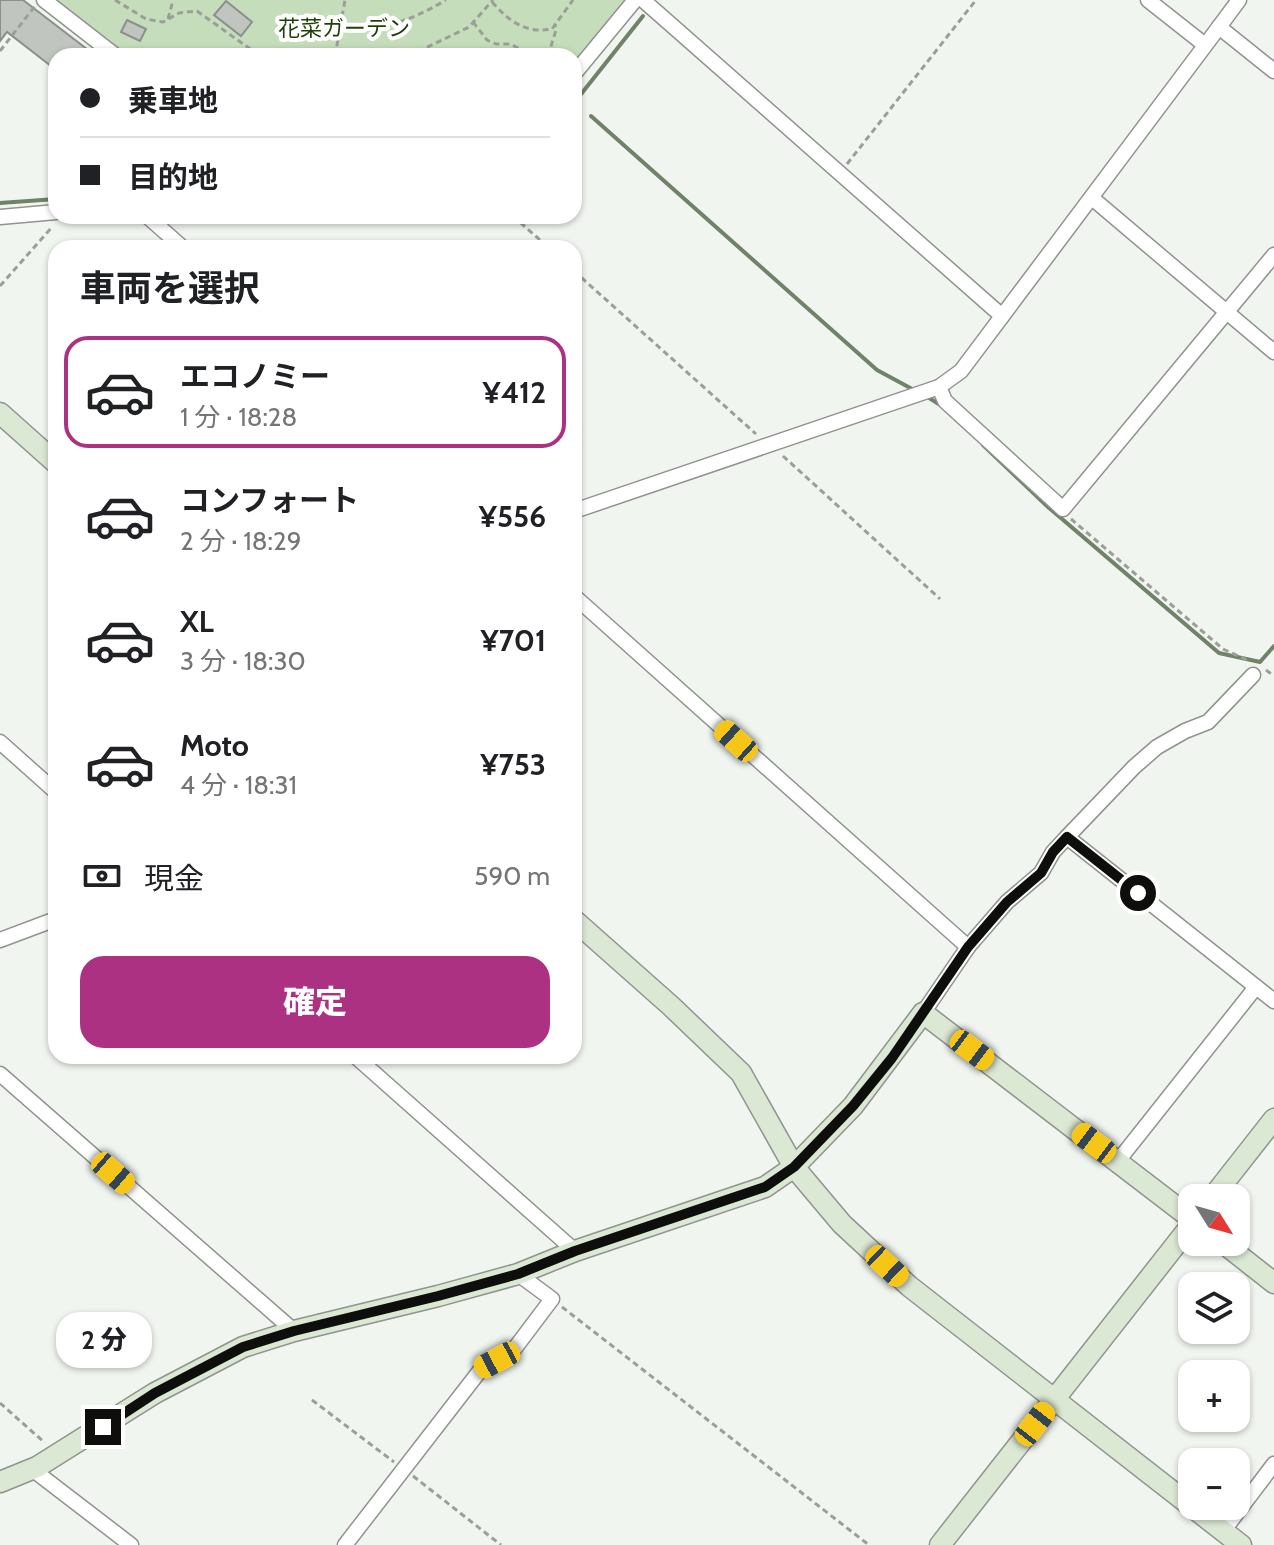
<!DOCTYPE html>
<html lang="ja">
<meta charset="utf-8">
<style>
:root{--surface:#fff;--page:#f2f2f2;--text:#202124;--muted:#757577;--line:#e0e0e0;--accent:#ad3182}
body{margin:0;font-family:Cabin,"Noto Sans JP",sans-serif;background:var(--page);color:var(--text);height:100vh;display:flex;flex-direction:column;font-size:30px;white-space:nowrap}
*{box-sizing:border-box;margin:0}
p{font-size:26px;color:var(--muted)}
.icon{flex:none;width:44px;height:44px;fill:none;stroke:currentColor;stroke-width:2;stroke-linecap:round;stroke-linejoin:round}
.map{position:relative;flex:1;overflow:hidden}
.sheet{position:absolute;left:48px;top:240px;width:534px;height:824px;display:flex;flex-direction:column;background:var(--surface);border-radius:24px;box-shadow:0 2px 6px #0004}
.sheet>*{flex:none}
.guide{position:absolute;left:48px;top:48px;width:534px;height:176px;border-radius:24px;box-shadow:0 2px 6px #0004;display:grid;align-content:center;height:176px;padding:0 32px;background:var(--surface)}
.needle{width:52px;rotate:127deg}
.fabs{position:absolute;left:1178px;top:1184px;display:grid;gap:16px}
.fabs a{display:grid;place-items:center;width:72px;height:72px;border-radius:16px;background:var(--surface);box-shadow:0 2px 6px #0004;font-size:40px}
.end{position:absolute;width:36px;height:36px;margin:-18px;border:10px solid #0e0f0d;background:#fff;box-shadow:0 0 0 4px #fff}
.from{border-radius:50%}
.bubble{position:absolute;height:56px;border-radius:24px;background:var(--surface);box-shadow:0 2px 6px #0004;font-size:26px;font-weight:800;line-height:56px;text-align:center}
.car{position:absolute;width:24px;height:48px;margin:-24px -12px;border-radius:10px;box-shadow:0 0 6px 2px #0007;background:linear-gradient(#f5c518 24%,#345 0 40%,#f5c518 0 76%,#345 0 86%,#f5c518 0)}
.guide b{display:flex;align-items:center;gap:28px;height:76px;font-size:30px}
.guide b+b{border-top:2px solid var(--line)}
.guide i{width:20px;height:20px;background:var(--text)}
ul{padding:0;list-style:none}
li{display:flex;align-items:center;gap:24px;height:112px;margin:0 16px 12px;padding:0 16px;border:4px solid transparent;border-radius:24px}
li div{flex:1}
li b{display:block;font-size:30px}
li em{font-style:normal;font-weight:800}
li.on{border-color:var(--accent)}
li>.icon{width:72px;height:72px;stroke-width:1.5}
h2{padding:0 32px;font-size:36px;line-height:96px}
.pay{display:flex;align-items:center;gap:20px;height:88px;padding:0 32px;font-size:30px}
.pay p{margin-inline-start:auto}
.primary-button{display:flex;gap:16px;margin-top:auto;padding:16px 32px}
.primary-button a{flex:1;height:92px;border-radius:24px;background:var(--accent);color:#fff;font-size:32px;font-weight:800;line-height:92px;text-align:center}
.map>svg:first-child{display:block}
.green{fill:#c5ddba}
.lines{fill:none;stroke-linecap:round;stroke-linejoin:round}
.stream{stroke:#708267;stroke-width:4}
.building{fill:#c1c5c0;stroke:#8c908b;stroke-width:2}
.street-casing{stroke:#90938f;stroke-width:17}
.secondary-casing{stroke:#90938f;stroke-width:23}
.path{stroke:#9b9e99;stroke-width:3;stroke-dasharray:6 4;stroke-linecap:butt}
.street{stroke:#fff;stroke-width:14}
.secondary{stroke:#dbe8d3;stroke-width:20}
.route{stroke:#0e0f0d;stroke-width:10}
.labels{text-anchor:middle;stroke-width:8;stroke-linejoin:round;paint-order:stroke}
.park-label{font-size:22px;fill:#1f3f07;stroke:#fff}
</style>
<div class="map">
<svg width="1274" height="1545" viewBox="0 0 1274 1545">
<rect width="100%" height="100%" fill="#f1f5ef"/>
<polygon class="green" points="50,0 627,0 574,64 574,56 121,56"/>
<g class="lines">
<g class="stream">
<polyline points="574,103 643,16"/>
<polyline points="591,116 877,370 914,390"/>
<polyline points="0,203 56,199"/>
<polyline points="926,396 942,406"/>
<polyline points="983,445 1048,507 1219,653 1260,662 1274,646"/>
</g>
</g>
<g class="building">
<polygon points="0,0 23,0 96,56 56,56 56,70 7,32 0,41"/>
<polygon points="226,1 252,22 241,36 214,15"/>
<polygon points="127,20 146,29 140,41 121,32"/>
</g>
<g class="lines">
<g class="street-casing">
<g id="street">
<polyline points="44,0 116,56"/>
<polyline points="643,0 1002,316"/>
<polyline points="1148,0 1205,45"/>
<polyline points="1219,27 1239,0"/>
<polyline points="574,74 635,0"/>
<polyline points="1092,198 1274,352"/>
<polyline points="147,216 183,248"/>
<polyline points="0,217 56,212"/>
<polyline points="939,387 945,401 1063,509 1274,255"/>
<polyline points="574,511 939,387 961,371 1219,27 1274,71"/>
<polyline points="574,596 968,947"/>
<polyline points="0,742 56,792"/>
<polyline points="1067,837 1134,767 1157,747 1185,731 1208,722 1253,675"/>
<polyline points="0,940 56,919"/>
<polyline points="923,1013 968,947 1007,902 1041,873 1053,852 1067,837 1274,1001"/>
<polyline points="355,1056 575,1251"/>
<polyline points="0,1074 294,1331"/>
<polyline points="1118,1161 1256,987"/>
<polyline points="32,1469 131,1545"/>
<polyline points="1224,1530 1274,1464"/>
<polyline points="345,1545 482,1368 512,1352 552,1299 518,1274"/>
</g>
</g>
<g class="secondary-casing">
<g id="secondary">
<polyline points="0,413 56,463"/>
<polyline points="574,920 671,1006 741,1073 794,1167 842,1224 909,1286 1241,1545"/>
<polyline points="1212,1198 1274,1119"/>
<polyline points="1222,1242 1274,1283"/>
<polyline points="0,1482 37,1467 155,1393 243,1347 294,1331 438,1296 518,1274 575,1251 765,1187 794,1167 853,1106 923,1013 1192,1219"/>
<polyline points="940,1545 1192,1224"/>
</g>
</g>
<g class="path">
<polyline points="115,0 146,19 163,22 179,13 197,11 260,56"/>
<path d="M492,2C509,21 525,34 552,29L573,0"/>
<polyline points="168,19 173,0"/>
<polyline points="473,22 487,40 496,44 511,44 524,52 525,56"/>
<path d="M340,28C384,29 407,23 446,0"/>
<polyline points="0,51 35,6"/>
<polyline points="314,56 326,52 347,56"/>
<polyline points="335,56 345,0"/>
<polyline points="409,56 469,27 493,0"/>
<polyline points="548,56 556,30 555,25"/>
<polyline points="847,164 976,0"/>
<polyline points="513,216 549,248"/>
<polyline points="574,271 756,434"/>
<polyline points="0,286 53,226"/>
<polyline points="783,456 940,599"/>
<polyline points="1071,519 1223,649 1249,661"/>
<polyline points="1266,670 1274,676"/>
<polyline points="562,1307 869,1545"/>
<polyline points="312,1400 394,1462"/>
<polyline points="0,1403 45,1443"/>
<polyline points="413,1476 501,1545"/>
</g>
<use href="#street" class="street"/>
<use href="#secondary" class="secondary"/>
</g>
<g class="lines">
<polyline class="route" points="103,1427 155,1393 243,1347 294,1331 438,1296 518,1274 575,1251 765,1187 794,1167 853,1106 892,1058 968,947 1007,902 1041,873 1053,852 1067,837 1138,893"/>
</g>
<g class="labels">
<g class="park-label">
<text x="344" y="36">花菜ガーデン</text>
</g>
</g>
</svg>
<div class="fabs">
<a><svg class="needle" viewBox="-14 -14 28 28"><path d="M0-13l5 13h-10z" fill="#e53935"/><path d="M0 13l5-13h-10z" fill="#757577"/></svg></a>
<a><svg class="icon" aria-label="layers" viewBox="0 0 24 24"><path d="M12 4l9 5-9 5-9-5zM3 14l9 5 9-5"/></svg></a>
<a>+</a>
<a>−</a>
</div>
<i class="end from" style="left:1138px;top:893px"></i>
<i class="end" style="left:103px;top:1427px"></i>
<div class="bubble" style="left:56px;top:1312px;width:96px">2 分</div>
<i class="car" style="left:736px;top:741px;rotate:312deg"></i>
<i class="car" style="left:972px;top:1050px;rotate:127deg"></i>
<i class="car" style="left:1094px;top:1143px;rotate:307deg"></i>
<i class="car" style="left:113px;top:1173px;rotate:131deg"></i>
<i class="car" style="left:887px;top:1266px;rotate:133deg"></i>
<i class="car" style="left:497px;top:1360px;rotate:242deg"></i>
<i class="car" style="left:1035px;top:1424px;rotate:38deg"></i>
<div class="guide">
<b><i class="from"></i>乗車地</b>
<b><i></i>目的地</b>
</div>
<section class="sheet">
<h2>車両を選択</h2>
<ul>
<li class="on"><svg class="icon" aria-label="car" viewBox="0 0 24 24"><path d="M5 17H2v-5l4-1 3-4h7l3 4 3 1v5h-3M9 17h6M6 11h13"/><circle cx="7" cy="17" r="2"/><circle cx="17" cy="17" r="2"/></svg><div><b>エコノミー</b><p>1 分 · 18:28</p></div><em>¥412</em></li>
<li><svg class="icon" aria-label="car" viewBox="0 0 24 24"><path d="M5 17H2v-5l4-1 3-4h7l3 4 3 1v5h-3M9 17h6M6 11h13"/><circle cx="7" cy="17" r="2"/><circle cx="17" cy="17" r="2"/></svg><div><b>コンフォート</b><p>2 分 · 18:29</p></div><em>¥556</em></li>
<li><svg class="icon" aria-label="car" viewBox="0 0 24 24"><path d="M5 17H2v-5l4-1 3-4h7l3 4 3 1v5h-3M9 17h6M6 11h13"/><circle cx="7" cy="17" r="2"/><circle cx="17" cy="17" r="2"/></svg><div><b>XL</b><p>3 分 · 18:30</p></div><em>¥701</em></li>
<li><svg class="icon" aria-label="car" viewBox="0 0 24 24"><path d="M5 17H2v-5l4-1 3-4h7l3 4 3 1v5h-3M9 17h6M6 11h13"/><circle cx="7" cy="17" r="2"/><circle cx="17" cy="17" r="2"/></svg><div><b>Moto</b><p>4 分 · 18:31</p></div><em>¥753</em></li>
</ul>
<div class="pay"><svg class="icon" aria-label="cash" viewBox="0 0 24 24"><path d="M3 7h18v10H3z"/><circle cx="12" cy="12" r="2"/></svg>現金<p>590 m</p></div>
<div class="primary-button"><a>確定</a></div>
</section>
</div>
